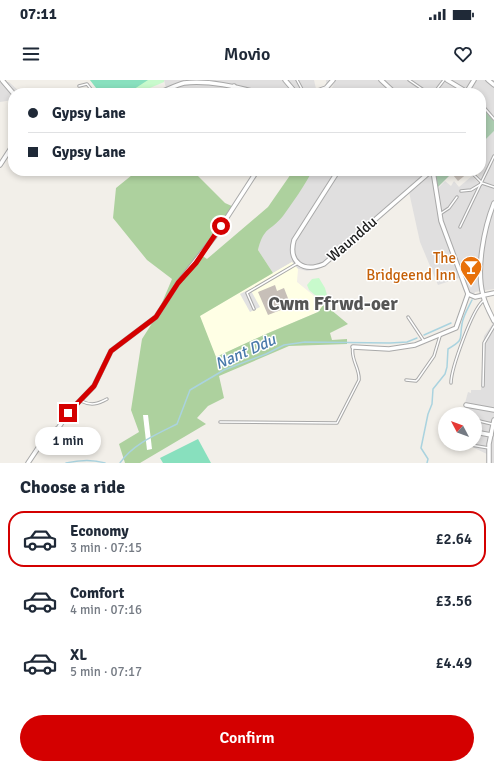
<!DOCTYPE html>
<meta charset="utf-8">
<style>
:root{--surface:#fff;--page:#f6f6f7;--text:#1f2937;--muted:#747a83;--line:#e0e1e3;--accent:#d40000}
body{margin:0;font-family:Signika,sans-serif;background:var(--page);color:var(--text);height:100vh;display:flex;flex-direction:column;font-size:15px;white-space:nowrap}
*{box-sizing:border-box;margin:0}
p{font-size:13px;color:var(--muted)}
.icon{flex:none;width:22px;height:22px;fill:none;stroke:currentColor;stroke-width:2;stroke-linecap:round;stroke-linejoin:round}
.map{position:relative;height:383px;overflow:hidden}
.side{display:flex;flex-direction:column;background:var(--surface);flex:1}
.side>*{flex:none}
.hud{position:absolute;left:8px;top:8px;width:478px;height:88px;border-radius:16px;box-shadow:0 2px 6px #0003;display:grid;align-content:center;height:88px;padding:0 20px;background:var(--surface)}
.needle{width:26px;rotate:311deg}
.fabs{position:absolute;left:438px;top:327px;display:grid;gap:8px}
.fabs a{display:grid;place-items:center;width:44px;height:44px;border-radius:50%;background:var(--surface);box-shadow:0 2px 6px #0003;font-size:20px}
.end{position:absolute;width:18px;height:18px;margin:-9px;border:5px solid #d40000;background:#fff;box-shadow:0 0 0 2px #fff}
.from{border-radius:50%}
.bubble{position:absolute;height:28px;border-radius:14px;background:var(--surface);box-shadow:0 2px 6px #0003;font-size:13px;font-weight:600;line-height:28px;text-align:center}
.hud b{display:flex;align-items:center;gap:14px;height:38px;font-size:15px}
.hud b+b{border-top:1px solid var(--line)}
.hud i{width:10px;height:10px;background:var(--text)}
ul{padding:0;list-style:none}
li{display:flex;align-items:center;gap:12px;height:56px;margin:0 8px 6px;padding:0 12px;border:2px solid transparent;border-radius:16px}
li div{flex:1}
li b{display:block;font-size:15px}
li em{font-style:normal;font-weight:600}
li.current{border-color:var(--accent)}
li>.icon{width:36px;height:36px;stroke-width:1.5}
h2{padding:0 20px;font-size:18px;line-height:48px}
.button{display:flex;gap:8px;margin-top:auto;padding:8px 20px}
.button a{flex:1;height:46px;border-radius:24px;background:var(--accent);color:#fff;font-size:16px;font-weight:600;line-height:46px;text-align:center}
.status{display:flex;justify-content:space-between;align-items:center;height:28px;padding:0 20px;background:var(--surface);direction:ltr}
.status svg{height:11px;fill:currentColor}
header{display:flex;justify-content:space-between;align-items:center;height:52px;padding:0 20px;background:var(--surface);font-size:18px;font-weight:600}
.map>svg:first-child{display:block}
.residential{fill:#e0dfdf}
.education{fill:#ffffe5}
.forest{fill:#add19e}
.cemetery{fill:#aacbaf}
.park{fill:#c8facc}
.pitch{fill:#88e0be}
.parking{fill:#e2e2e2}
.pier{fill:#fff}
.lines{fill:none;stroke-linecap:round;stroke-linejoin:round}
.stream{stroke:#aad3df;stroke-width:1.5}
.building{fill:#c7bfb8}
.lane-casing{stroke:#a9a9a9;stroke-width:3.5}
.street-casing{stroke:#a9a9a9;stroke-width:5.5}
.lane{stroke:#fff;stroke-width:1.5}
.street{stroke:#fff;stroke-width:3.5}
.route{stroke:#d40000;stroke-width:5}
.labels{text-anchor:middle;stroke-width:3;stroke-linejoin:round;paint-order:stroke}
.street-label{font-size:15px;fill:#222;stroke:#fff}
.food-label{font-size:15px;fill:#c56008;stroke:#fff;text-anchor:end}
.water-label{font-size:16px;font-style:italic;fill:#4a7aab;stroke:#fff}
.district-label{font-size:19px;font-weight:bold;fill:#555;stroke:#fff}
</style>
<div class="status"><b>07:11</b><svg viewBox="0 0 49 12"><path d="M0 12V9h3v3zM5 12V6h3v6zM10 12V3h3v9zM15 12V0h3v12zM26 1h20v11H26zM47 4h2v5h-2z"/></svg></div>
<header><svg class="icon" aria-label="menu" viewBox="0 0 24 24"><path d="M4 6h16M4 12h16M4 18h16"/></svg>Movio<svg class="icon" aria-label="heart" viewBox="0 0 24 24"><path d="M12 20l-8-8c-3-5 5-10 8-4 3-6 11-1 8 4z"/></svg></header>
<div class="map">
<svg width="494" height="383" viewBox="0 0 494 383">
<rect width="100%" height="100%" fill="#f2efe9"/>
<g class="residential">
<polygon points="164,0 314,0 317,13 153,13 166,8"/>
<polygon points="326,0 494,0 494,41 481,27 481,13 329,13 334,4 327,11"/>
<polygon points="9,2 21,13 13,13 13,20 0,22 0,3"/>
<polygon points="494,51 494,209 475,212 472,219 464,211 459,198 438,205 420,162 409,112 323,187 315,190 307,191 296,188 292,182 273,193 258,170 261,157 265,151 281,137 312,91 435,91 438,108 445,101 451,106 454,101 459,107 472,96 479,103 481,100 478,96 484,78 481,76 481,64"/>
<polygon points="494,242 494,383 491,383 491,376 466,364 475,364 475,334 462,334 468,312 471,313 471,310 481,310 483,263 484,256"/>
</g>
<polygon class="education" points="292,182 298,189 297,202 324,224 318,232 266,254 216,277 199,236"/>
<path class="forest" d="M137,91H193L225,123L234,127L201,175L207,179L268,127L293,91H312C304,107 293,122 283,136C270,152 264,146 258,170L273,193L200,236L216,277L266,254L318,232L324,224L348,244L330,253L332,260L347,259V264L289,266L219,296L224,318L208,326L197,338L206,344L140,383H125L119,364L139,352L131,330L142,259L156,237L172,199L147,180L113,138L116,108Z"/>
<g class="cemetery">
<polygon points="481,27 494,41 494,51 481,64"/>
<polygon points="435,91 454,91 437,108"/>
</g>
<g class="park">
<polygon points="90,0 164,0 164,2 138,13 100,13"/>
<polygon points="319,198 325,208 327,215 321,220 309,210 307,205 312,199"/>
</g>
<g class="pitch">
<polygon points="90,0 148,0 128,13 100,13"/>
<polygon points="198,359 211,383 163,383 160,378"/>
</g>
<polygon class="parking" points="250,209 260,227 250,232 240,214"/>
<polygon class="pier" points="143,335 148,335 152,369 147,370"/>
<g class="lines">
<g class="stream">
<polyline points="424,255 451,243"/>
<path d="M66,383C79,380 92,379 105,383"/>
<path d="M120,383C133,364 157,354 177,344L190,310L224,290L266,274L284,265L305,262L390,263L407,262L417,258"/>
<path d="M427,383L428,379L421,368L428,334L432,324L433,309L445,294L447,287L448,269C465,259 459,260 462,244C463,236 468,228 472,220"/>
</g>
</g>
<g class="building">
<polygon points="459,91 468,91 468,93 458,101 453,95"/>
<polygon points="275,205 277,211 284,208 291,226 268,235 258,212"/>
</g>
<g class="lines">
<g class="lane-casing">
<g id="lane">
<polyline points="297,0 304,13"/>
<polyline points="409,0 428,13"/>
<polyline points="79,6 87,4 94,13"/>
<polyline points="434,13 444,0"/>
<polyline points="481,24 494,39"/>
<polyline points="470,91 482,103 494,107"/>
<polyline points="461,111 471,110 481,104"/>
<polyline points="440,134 449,128 457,117"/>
<polyline points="460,147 494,76"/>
<polyline points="254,229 247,213 298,183"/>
<polyline points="408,237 424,261"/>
<polyline points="406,300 416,301 418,299 434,276 440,256"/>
<path d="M451,303C451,289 472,230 483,221"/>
<polyline points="483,306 484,263 494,246"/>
<path d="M81,321C91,326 98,324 107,319"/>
<polyline points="475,340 492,344"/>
<path d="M220,342L337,343L359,300C360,288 350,279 353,267"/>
<polyline points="471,365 489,368"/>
</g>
</g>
<g class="street-casing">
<g id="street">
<polyline points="2,0 13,13"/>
<polyline points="285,0 296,13"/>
<polyline points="381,0 395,13"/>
<polyline points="447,0 467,12"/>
<polyline points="488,0 494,5"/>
<path d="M158,13C167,10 176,5 184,3C209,0 237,7 260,13"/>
<polyline points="232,13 234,6"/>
<polyline points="268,13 283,12 297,13"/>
<polyline points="312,13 326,8 333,0"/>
<polyline points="466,13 474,0"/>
<polyline points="0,85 13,65"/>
<path d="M338,91L294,160C288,182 303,193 324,184L431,91"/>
<polyline points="433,91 441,141 468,214 475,217 494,213"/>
<path d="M494,123C484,148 476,189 483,215C485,224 490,233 494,241"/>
<polyline points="353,267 389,269 415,265 456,248 468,214"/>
<polyline points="466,325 494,330"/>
<polyline points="475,352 491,355"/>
<polyline points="28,383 42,362 59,347 68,333 94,306 111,271 156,237 178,203 215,156 257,91"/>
<polyline points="489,383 489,364 494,340"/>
</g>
</g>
<use href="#lane" class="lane"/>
<use href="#street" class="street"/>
</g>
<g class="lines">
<polyline class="route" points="68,333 94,306 111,271 156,237 178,203 196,183 221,146"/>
</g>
<defs>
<g id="bar-pin" transform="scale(1.15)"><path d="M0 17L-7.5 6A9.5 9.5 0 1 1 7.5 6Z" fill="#e8710a" stroke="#fff"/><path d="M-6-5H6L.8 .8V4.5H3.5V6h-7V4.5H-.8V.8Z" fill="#fff"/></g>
</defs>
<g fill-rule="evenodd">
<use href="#bar-pin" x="471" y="187"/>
</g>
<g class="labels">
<g class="street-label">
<text transform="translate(352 159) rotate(-41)" y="5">Waunddu</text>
</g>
<g class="food-label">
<text x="456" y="183">The<tspan x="456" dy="17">Bridgeend Inn</tspan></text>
</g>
<g class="water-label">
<text transform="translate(245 271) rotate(-24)" y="6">Nant Ddu</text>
</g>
<g class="district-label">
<text x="333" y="230">Cwm Ffrwd-oer</text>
</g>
</g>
</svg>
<div class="fabs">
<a><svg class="needle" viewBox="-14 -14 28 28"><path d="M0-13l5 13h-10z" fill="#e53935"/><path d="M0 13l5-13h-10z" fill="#747a83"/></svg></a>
</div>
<i class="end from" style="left:221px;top:146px"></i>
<i class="end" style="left:68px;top:333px"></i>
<div class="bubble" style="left:35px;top:347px;width:66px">1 min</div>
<div class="hud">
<b><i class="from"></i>Gypsy Lane</b>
<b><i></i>Gypsy Lane</b>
</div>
</div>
<section class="side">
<h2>Choose a ride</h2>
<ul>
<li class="current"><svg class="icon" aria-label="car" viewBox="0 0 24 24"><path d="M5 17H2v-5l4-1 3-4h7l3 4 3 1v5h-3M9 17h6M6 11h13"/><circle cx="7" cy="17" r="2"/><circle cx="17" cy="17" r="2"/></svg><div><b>Economy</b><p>3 min · 07:15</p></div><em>£2.64</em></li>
<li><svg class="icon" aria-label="car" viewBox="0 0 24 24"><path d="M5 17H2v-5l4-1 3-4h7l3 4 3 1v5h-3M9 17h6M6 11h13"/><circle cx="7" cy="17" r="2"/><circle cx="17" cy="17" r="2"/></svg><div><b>Comfort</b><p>4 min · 07:16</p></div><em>£3.56</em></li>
<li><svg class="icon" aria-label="car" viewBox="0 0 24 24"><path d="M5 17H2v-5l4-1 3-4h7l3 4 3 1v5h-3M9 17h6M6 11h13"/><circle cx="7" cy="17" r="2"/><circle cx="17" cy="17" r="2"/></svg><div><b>XL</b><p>5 min · 07:17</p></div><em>£4.49</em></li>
</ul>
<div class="button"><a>Confirm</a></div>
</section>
